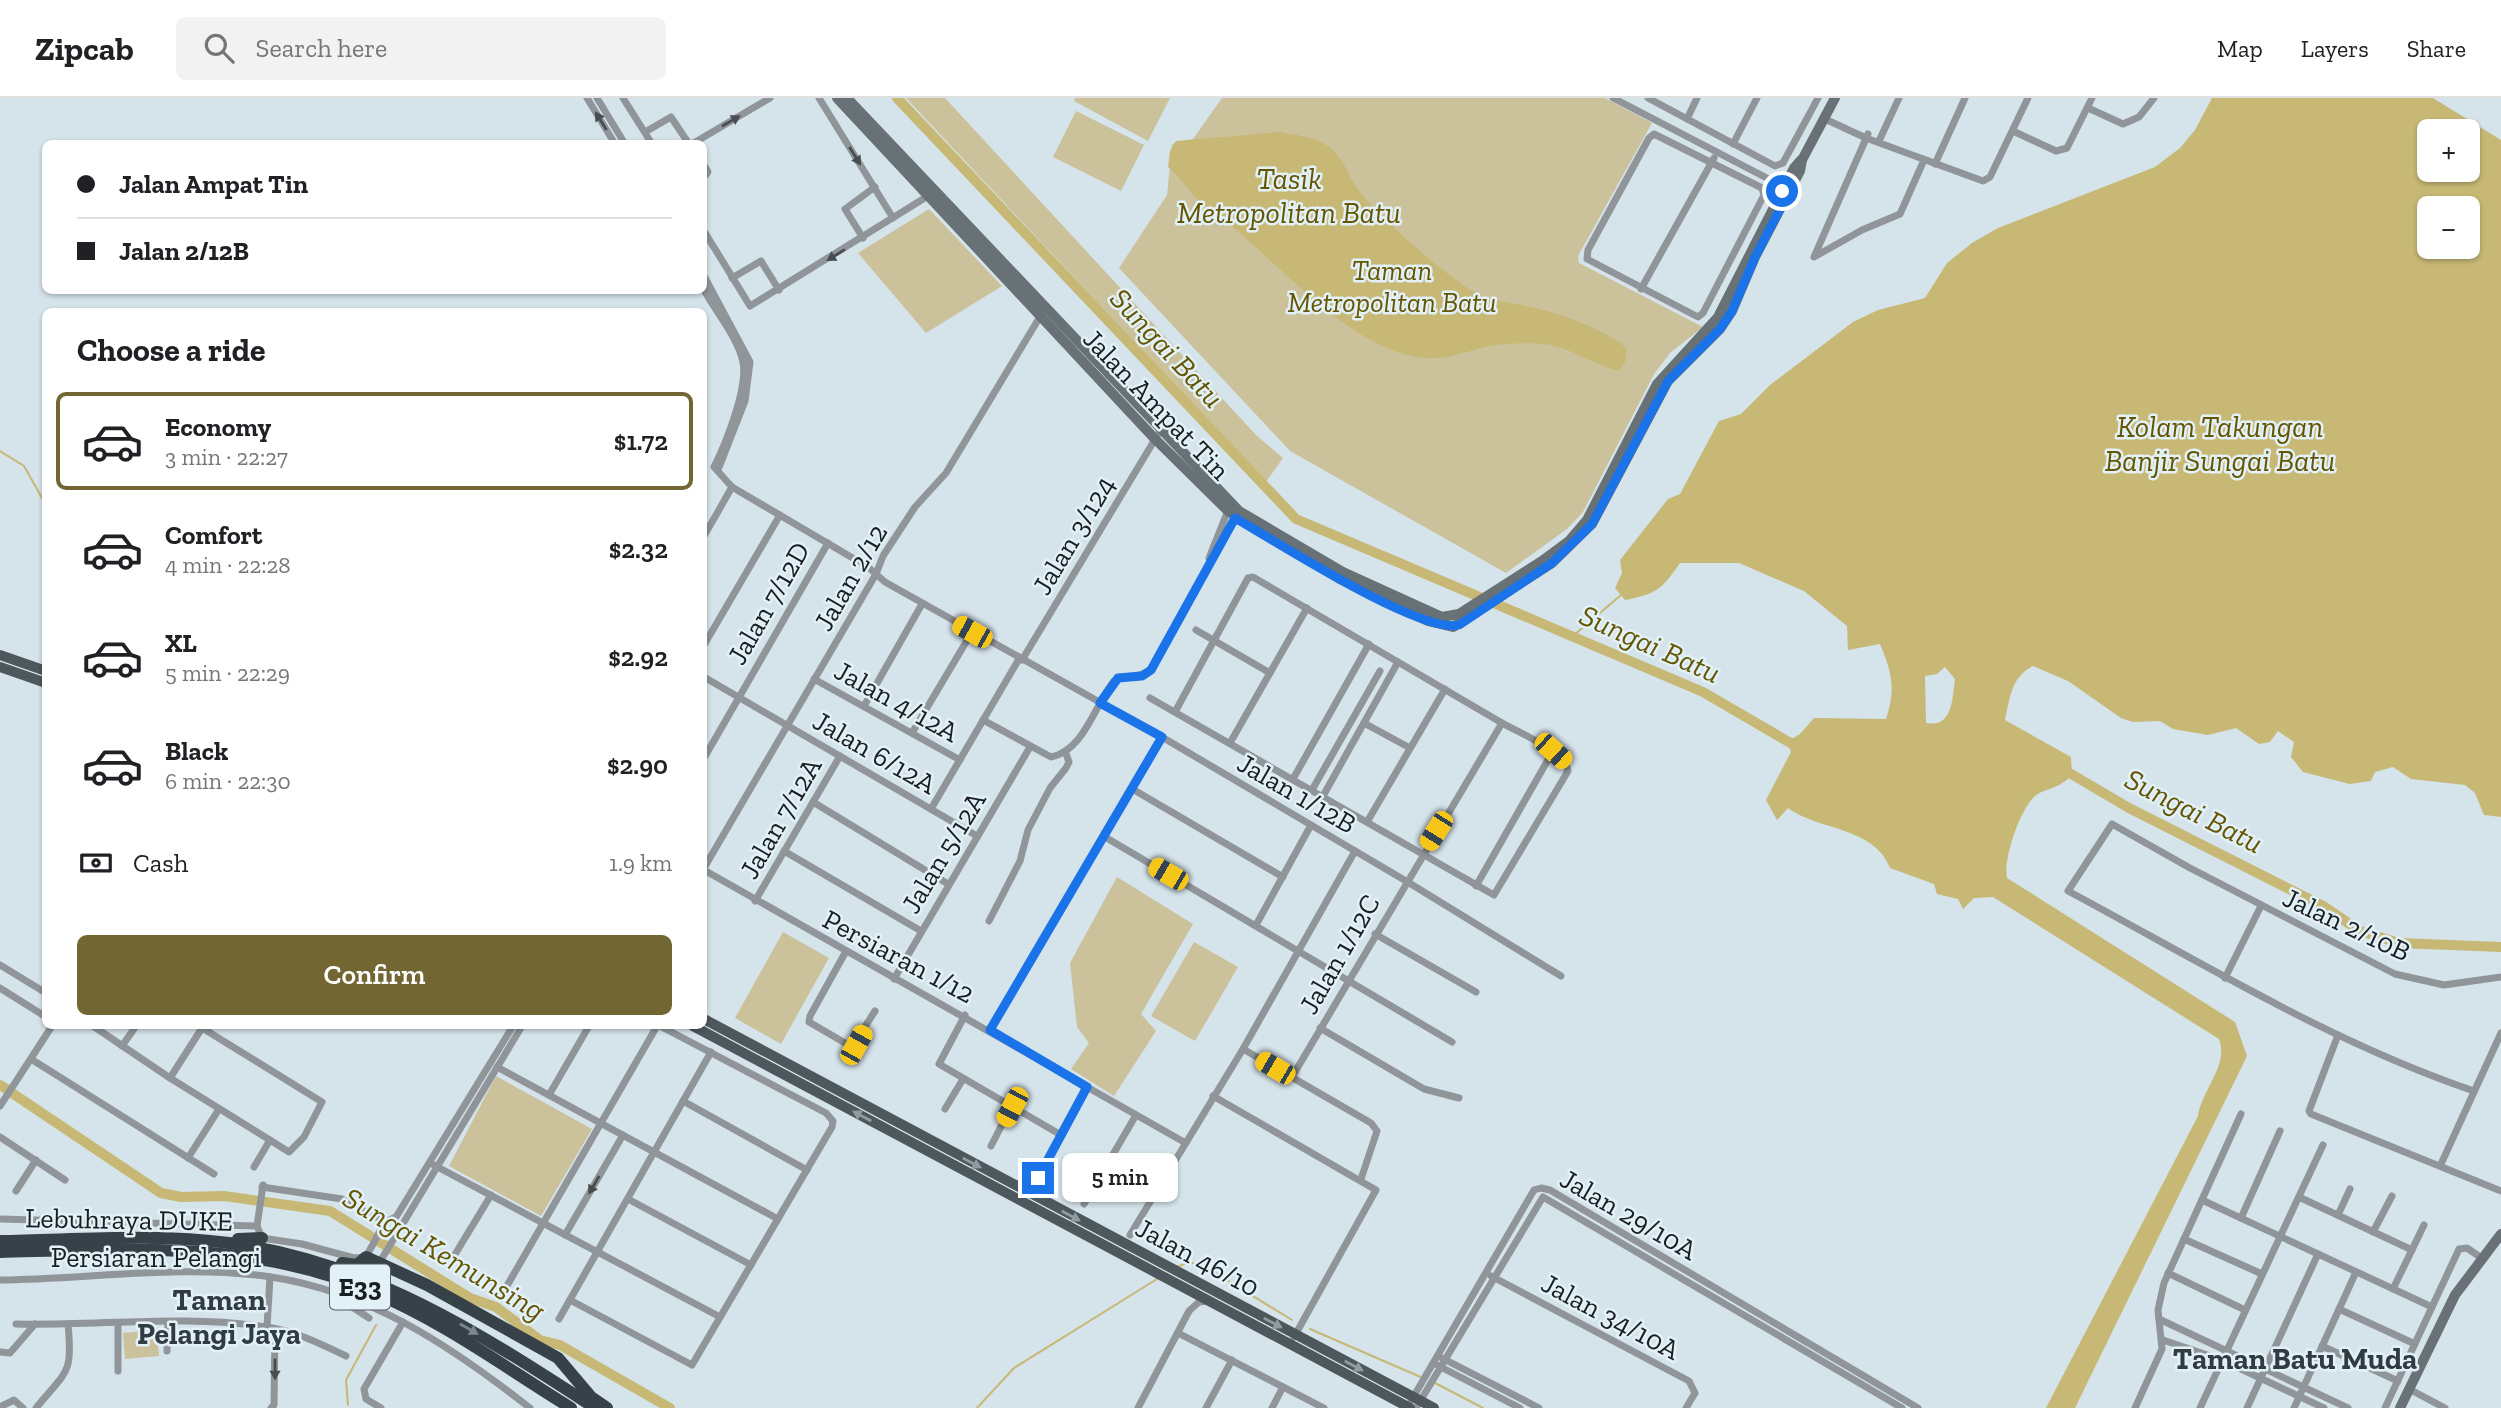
<!DOCTYPE html>
<meta charset="utf-8">
<style>
:root{--surface:#fff;--page:#f2f2f2;--text:#202124;--muted:#757577;--line:#e0e0e0;--accent:#726633}
body{margin:0;font-family:"Zilla Slab",serif;background:var(--page);color:var(--text);height:100vh;display:flex;flex-direction:column;font-size:26px;white-space:nowrap}
*{box-sizing:border-box;margin:0}
p{font-size:23px;color:var(--muted)}
.icon{flex:none;width:38px;height:38px;fill:none;stroke:currentColor;stroke-width:2;stroke-linecap:round;stroke-linejoin:round}
.map{position:relative;flex:1;overflow:hidden}
.panel{position:absolute;left:42px;top:210px;width:665px;height:721px;display:flex;flex-direction:column;background:var(--surface);border-radius:10px;box-shadow:0 2px 5px #0004}
.panel>*{flex:none}
.guide{position:absolute;left:42px;top:42px;width:665px;height:154px;border-radius:10px;box-shadow:0 2px 5px #0004;display:grid;align-content:center;height:154px;padding:0 35px;background:var(--surface)}
.fabs{position:absolute;left:2417px;top:21px;display:grid;gap:14px}
.fabs a{display:grid;place-items:center;width:63px;height:63px;border-radius:10px;background:var(--surface);box-shadow:0 2px 5px #0004;font-size:35px}
.end{position:absolute;width:32px;height:32px;margin:-16px;border:9px solid #1a73e8;background:#fff;box-shadow:0 0 0 4px #fff}
.from{border-radius:50%}
.bubble{position:absolute;height:49px;border-radius:10px;background:var(--surface);box-shadow:0 2px 5px #0004;font-size:23px;font-weight:600;line-height:49px;text-align:center}
.car{position:absolute;width:21px;height:42px;margin:-21px -10px;border-radius:9px;box-shadow:0 0 5px 2px #0007;background:linear-gradient(#f5c518 24%,#345 0 40%,#f5c518 0 76%,#345 0 86%,#f5c518 0)}
.guide b{display:flex;align-items:center;gap:24px;height:66px;font-size:26px}
.guide b+b{border-top:2px solid var(--line)}
.guide i{width:18px;height:18px;background:var(--text)}
ul{padding:0;list-style:none}
li{display:flex;align-items:center;gap:21px;height:98px;margin:0 14px 10px;padding:0 21px;border:4px solid transparent;border-radius:10px}
li div{flex:1}
li b{display:block;font-size:26px}
li em{font-style:normal;font-weight:600}
li.active{border-color:var(--accent)}
li>.icon{width:63px;height:63px;stroke-width:1.5}
h2{padding:0 35px;font-size:32px;line-height:84px}
.pay{display:flex;align-items:center;gap:18px;height:77px;padding:0 35px;font-size:26px}
.pay p{margin-inline-start:auto}
.action{display:flex;gap:14px;margin-top:auto;padding:14px 35px}
.action a{flex:1;height:80px;border-radius:10px;background:var(--accent);color:#fff;font-size:28px;font-weight:600;line-height:80px;text-align:center}
header{display:flex;align-items:center;gap:42px;box-sizing:border-box;height:98px;padding:0 35px;background:var(--surface);border-bottom:2px solid var(--line)}
header strong{font-size:33px}
nav{display:flex;gap:38px;margin-inline-start:auto;font-size:24px}
.search{width:490px;height:63px;background:var(--page);display:flex;align-items:center;gap:18px;box-sizing:border-box;padding:0 24px;border-radius:10px;color:var(--muted);font-size:26px}
.map>svg:first-child{display:block}
.green{fill:#cbc29c}
.water{fill:#c7b875;fill-rule:evenodd}
.lines{fill:none;stroke-linecap:round;stroke-linejoin:round}
.stream{stroke:#c7b875;stroke-width:2}
.river{stroke:#c7b875;stroke-width:10}
.street{stroke:#8f9598;stroke-width:7}
.secondary{stroke:#687175;stroke-width:10}
.primary{stroke:#4d575c;stroke-width:10}
.highway{stroke:#364248;stroke-width:12}
.oneway{fill:#484e50}
.oneway2{fill:#909ca2}
.oneway3{fill:#7b888e}
.route{stroke:#1a73e8;stroke-width:9}
.labels{text-anchor:middle;stroke-width:5;stroke-linejoin:round;paint-order:stroke}
.shield{fill:#e2f0f7;stroke:#555d60;stroke-width:2}
.shield-label{font-size:26px;font-weight:bold;fill:#191e20}
.park-label{font-size:28px;font-style:italic;fill:#665600;stroke:#e2f0f7}
.street-label{font-size:28px;fill:#191e20;stroke:#e2f0f7}
.water-label{font-size:30px;font-style:italic;fill:#655500;stroke:#e2f0f7}
.neighbourhood-label{font-size:30px;font-weight:bold;fill:#313c42;stroke:#e2f0f7}
</style>
<header>
<strong>Zipcab</strong>
<div class="search"><svg class="icon" aria-label="search" viewBox="0 0 24 24"><circle cx="10" cy="10" r="6"/><path d="M15 15l6 6"/></svg>Search here</div>
<nav><a>Map</a><a>Layers</a><a>Share</a></nav>
</header>
<div class="map">
<svg width="2501" height="1310" viewBox="0 0 2501 1310">
<rect width="100%" height="100%" fill="#d5e3ea"/>
<g class="green">
<polygon points="906,0 945,0 1256,337 1283,360 1266,384"/>
<polygon points="1075,0 1170,0 1148,43 1074,3"/>
<polygon points="1222,0 1605,0 1652,25 1578,158 1579,165 1703,229 1670,255 1654,276 1583,414 1567,431 1506,475 1290,353 1119,170 1167,97 1172,46 1193,41"/>
<polygon points="1076,13 1144,47 1121,93 1053,59"/>
<polygon points="929,111 1002,188 926,235 858,155"/>
<polygon points="1117,779 1193,826 1141,916 1156,933 1114,998 1071,971 1089,945 1077,929 1070,865"/>
<polygon points="783,834 829,860 781,946 735,920"/>
<polygon points="1194,844 1238,869 1195,943 1151,918"/>
<polygon points="496,978 592,1031 541,1118 449,1068"/>
<polygon points="157,1232 159,1258 125,1261 123,1235"/>
</g>
<g class="water">
<path d="M2212,0H2433L2501,42V719L2484,717L2475,695L2465,687L2411,681L2393,669L2375,674L2371,683L2350,686L2303,674L2291,659L2294,644L2278,633L2270,644L2259,646L2236,630L2208,637L2173,631L2160,623L2133,624L2121,620L2068,583L2033,568C2011,579 2010,600 2005,622L2071,659L2072,677C2056,693 2047,689 2035,698C2020,711 2003,761 2007,780L2235,924L2247,958L2075,1310H2046L2198,1018C2202,991 2229,968 2219,941L1993,799L1974,800L1963,811L1958,801L1937,796L1934,786L1890,770C1875,729 1817,732 1788,710L1777,722L1766,702L1791,654L1788,643L1800,636L1814,620L1886,621C1896,592 1892,574 1880,546L1848,552L1847,528L1804,493L1739,465H1680C1662,491 1657,496 1625,502L1615,490L1622,475L1620,462L1668,401L1680,396L1719,323L1741,316L1770,287L1853,224L1878,212L1925,200L1947,165L1972,145L1998,130L2155,69L2180,50L2195,32ZM2468,33V72H2429V33ZM2429,110H2468V149H2429ZM1945,569L1955,581C1952,601 1953,630 1926,625L1925,578L1937,576Z"/>
<path d="M1280,34C1297,37 1321,40 1334,53C1345,64 1350,81 1359,93C1383,122 1435,168 1466,189C1488,203 1506,204 1531,209C1556,214 1610,233 1627,251L1625,264L1618,273C1597,267 1579,256 1559,249C1542,244 1523,245 1506,246C1479,247 1454,262 1427,260C1357,256 1286,173 1235,131C1222,120 1209,112 1197,101C1187,91 1180,79 1168,69L1170,53L1176,43Z"/>
</g>
<g class="lines">
<g class="stream">
<polyline points="0,353 24,368 46,407"/>
<polyline points="1573,538 1621,497"/>
<polyline points="1177,1169 1189,1164 1204,1168 1292,1222"/>
<polyline points="1310,1231 1423,1280"/>
<polyline points="1435,1285 1483,1310"/>
<polyline points="348,1307 346,1282 376,1227"/>
<polyline points="977,1310 1014,1270 1157,1181"/>
</g>
<g class="river">
<polyline points="897,0 1296,421 1703,594 1794,647 1798,645"/>
<polyline points="2061,670 2129,710 2323,808 2360,833 2399,845 2501,849"/>
<polyline points="0,987 161,1095 181,1099 224,1098 330,1113 470,1200 496,1209 540,1242 560,1247 670,1310"/>
</g>
<g class="street">
<polyline points="587,0 615,46"/>
<polyline points="597,0 625,46"/>
<polyline points="623,0 652,46"/>
<polyline points="819,0 893,120"/>
<polyline points="1613,0 1786,90"/>
<polyline points="1648,0 1775,68 1783,65 1818,0"/>
<polyline points="2088,10 2123,26 2139,19 2154,0"/>
<polyline points="1687,21 1697,0"/>
<polyline points="1825,21 1866,40 1983,83 1990,79 2028,0"/>
<polyline points="2013,33 2056,53 2067,50 2092,0"/>
<polyline points="645,34 671,19 689,46"/>
<polygon points="1654,36 1762,90 1764,97 1703,215 1698,219 1587,161 1588,152 1649,40"/>
<polyline points="1868,36 1814,159 1862,132 1900,116 1924,62"/>
<polyline points="1879,43 1899,0"/>
<polyline points="692,46 770,0"/>
<polyline points="1733,46 1757,0"/>
<polyline points="1935,66 1965,0"/>
<polyline points="704,67 708,74 704,79"/>
<polyline points="704,133 750,208 928,98"/>
<polyline points="863,140 845,111 875,89"/>
<polyline points="704,178 750,264 745,303 718,372"/>
<polyline points="732,180 761,163 779,192"/>
<polyline points="1641,191 1714,60"/>
<path d="M704,192C716,214 738,240 743,264C748,290 726,345 714,369L732,389L868,469L885,484L1162,639L1406,783L1561,878"/>
<polyline points="704,438 732,389"/>
<polyline points="1209,460 1229,410"/>
<polyline points="1196,532 1270,575"/>
<polyline points="704,547 780,417"/>
<polyline points="1022,562 1160,333"/>
<polyline points="704,579 977,738"/>
<polyline points="814,581 960,662"/>
<path d="M1150,600L1494,797L1568,673C1566,654 1518,634 1502,625"/>
<polyline points="864,608 922,506"/>
<polyline points="1175,614 1248,480 1253,479 1502,625 1292,979"/>
<path d="M983,622L1051,659C1084,653 1095,606 1114,583C1126,575 1140,581 1151,572L1237,416"/>
<polyline points="1364,625 1410,650"/>
<polyline points="912,635 972,534"/>
<polyline points="1230,645 1307,510"/>
<polyline points="704,660 828,445"/>
<polyline points="1293,681 1369,546"/>
<polyline points="1134,692 1283,779"/>
<polyline points="1312,692 1380,573"/>
<polyline points="1323,698 1398,564"/>
<polyline points="813,704 948,786"/>
<polyline points="931,711 1019,561"/>
<polyline points="1367,724 1445,591"/>
<polyline points="1105,739 1452,944"/>
<polyline points="784,753 921,833"/>
<polyline points="704,770 876,476 883,458 915,409 946,375 1041,217"/>
<polyline points="704,772 1184,1044"/>
<polyline points="1476,788 1553,653"/>
<polyline points="755,803 840,658"/>
<polyline points="989,823 1020,763 1028,732 1050,690 1066,670 1069,664 1065,653"/>
<polyline points="1256,827 1311,727"/>
<polyline points="1375,836 1476,894"/>
<polyline points="845,855 810,918 809,924 852,949 875,913"/>
<polyline points="0,867 46,895"/>
<polyline points="2225,880 2261,808"/>
<polyline points="894,881 1030,649"/>
<polyline points="0,890 46,919"/>
<polyline points="965,917 939,966 1061,1037"/>
<polyline points="93,928 170,980 289,1054 304,1039 322,1004 199,928"/>
<polyline points="1320,930 1424,991 1459,1000"/>
<polyline points="990,932 1162,639"/>
<polyline points="2338,937 2309,1013 2311,1016 2501,1093"/>
<polyline points="122,948 136,928"/>
<polyline points="1243,951 1371,1025 1377,1033 1361,1081"/>
<polyline points="31,961 214,1076"/>
<polyline points="497,969 778,1121"/>
<polyline points="170,980 202,930"/>
<path d="M2474,993C2330,944 2201,864 2068,793L2112,726L2190,770L2395,876L2444,887L2501,879"/>
<polyline points="549,997 589,928"/>
<polyline points="1213,998 1376,1092 1294,1239"/>
<polyline points="683,1003 807,1072"/>
<polyline points="0,1008 52,928"/>
<polyline points="945,1011 963,981"/>
<polyline points="0,1039 65,1082"/>
<polyline points="991,1048 1011,1009"/>
<polyline points="188,1060 219,1011"/>
<polyline points="430,1065 720,1219"/>
<polyline points="2441,1066 2501,935"/>
<polyline points="254,1069 270,1042"/>
<polyline points="263,1087 257,1128 262,1140 302,1146 354,1160 366,1159 385,1124 396,1119 513,928"/>
<polyline points="262,1089 342,1101 385,1124"/>
<polyline points="16,1093 36,1062"/>
<polyline points="1029,1096 1087,989"/>
<polyline points="2299,1099 2412,1152"/>
<polyline points="628,1101 751,1167"/>
<polyline points="2202,1102 2432,1209"/>
<polyline points="1084,1106 1136,1017"/>
<polyline points="2338,1117 2350,1091"/>
<polyline points="2241,1120 2280,1033"/>
<polyline points="0,1121 257,1128"/>
<polyline points="2373,1134 2392,1098"/>
<polyline points="565,1137 623,1037"/>
<polyline points="1130,1137 1243,951 1355,753"/>
<polyline points="2184,1141 2262,1176"/>
<polyline points="381,1162 522,928"/>
<polyline points="451,1163 491,1097"/>
<polyline points="2168,1175 2245,1212"/>
<polyline points="1491,1178 1689,1283 1695,1295 1686,1310"/>
<path d="M0,1182C89,1181 183,1166 271,1179C371,1194 452,1249 530,1310"/>
<polyline points="2393,1191 2424,1127"/>
<polyline points="504,1193 657,928"/>
<polyline points="334,1197 369,1220"/>
<polyline points="570,1202 692,1267 832,1029 833,1023 826,1015 660,928"/>
<polyline points="2339,1211 2415,1246"/>
<polyline points="559,1221 711,954"/>
<polyline points="2159,1221 2348,1310"/>
<polyline points="118,1225 118,1273"/>
<path d="M16,1226C99,1228 184,1216 267,1229C295,1233 321,1246 346,1258"/>
<polyline points="267,1229 270,1179"/>
<polyline points="1178,1235 1324,1310"/>
<polyline points="2163,1242 2222,1262 2324,1310"/>
<polyline points="2322,1248 2398,1283"/>
<polyline points="167,1253 168,1224"/>
<polyline points="0,1254 10,1255 35,1226"/>
<polyline points="1440,1259 1539,1310"/>
<polyline points="1437,1267 1520,1310"/>
<polyline points="2409,1291 2445,1310"/>
<polyline points="1411,1303 1534,1092 1541,1090 1550,1092 1918,1310"/>
<polyline points="0,1309 14,1302 23,1310"/>
<path d="M36,1310C67,1272 73,1277 68,1226"/>
<polyline points="271,1310 274,1307 275,1231"/>
<polyline points="381,1310 366,1301 364,1291 403,1224"/>
<polyline points="1138,1310 1189,1213 1199,1204 1208,1203"/>
<polyline points="1206,1310 1232,1262"/>
<polyline points="1272,1310 1283,1289"/>
<polyline points="1416,1310 1543,1099 1902,1310"/>
<polyline points="2135,1310 2162,1251 2158,1212 2164,1185 2241,1016"/>
<polyline points="2200,1310 2323,1047"/>
<polyline points="2247,1310 2318,1156"/>
<polyline points="2294,1310 2356,1174"/>
<polyline points="2385,1310 2459,1151 2467,1150 2483,1161"/>
</g>
<g class="secondary">
<polyline points="837,0 1155,341 1228,413 1340,481 1428,523 1453,529 1552,465 1592,426 1668,283 1720,231 1732,213 1755,159 1800,73 1802,62 1835,0"/>
<polyline points="847,0 1239,413 1343,474 1442,519 1459,516 1542,463 1569,443 1587,422 1657,286 1718,219 1794,70 1801,62"/>
<polyline points="2400,1310 2455,1197 2501,1136"/>
</g>
<g class="primary">
<polyline points="0,557 46,573"/>
<polyline points="0,569 46,585"/>
<polyline points="704,921 1434,1310"/>
<polyline points="693,928 1410,1310"/>
</g>
<g class="highway">
<polyline points="238,1141 262,1140"/>
<path d="M0,1143C75,1142 154,1135 229,1145C368,1163 480,1235 595,1310"/>
<path d="M0,1154C126,1151 255,1142 373,1194C444,1224 506,1270 571,1310"/>
<polyline points="342,1165 357,1167 366,1159 427,1187 558,1260 591,1299 607,1310"/>
</g>
</g>
<defs><path id="oneway-solid" d="M-6-.8H1V-3.2L6.5 0L1 3.2V.8H-6Z" transform="scale(1.75)"/></defs>
<g class="oneway">
<use href="#oneway-solid" transform="translate(601 23) rotate(-122)"/>
<use href="#oneway-solid" transform="translate(731 23) rotate(-30)"/>
<use href="#oneway-solid" transform="translate(855 58) rotate(58)"/>
<use href="#oneway-solid" transform="translate(836 157) rotate(148)"/>
<use href="#oneway-solid" transform="translate(594 1087) rotate(120)"/>
<use href="#oneway-solid" transform="translate(275 1271) rotate(90)"/>
</g>
<g class="oneway2">
<use href="#oneway-solid" transform="translate(862 1018) rotate(-152)"/>
<use href="#oneway-solid" transform="translate(972 1065) rotate(28)"/>
<use href="#oneway-solid" transform="translate(1071 1118) rotate(28)"/>
<use href="#oneway-solid" transform="translate(1273 1225) rotate(28)"/>
<use href="#oneway-solid" transform="translate(1354 1268) rotate(28)"/>
</g>
<use class="oneway3" href="#oneway-solid" transform="translate(469 1231) rotate(30)"/>
<g class="lines">
<path class="route" d="M1038,1080L1087,989L990,932L1162,639L1100,605L1118,580L1142,578L1151,572L1235,420C1274,442 1421,537 1459,527L1552,465L1592,426L1668,283L1720,231L1732,213L1755,159L1790,92L1784,89L1782,93"/>
</g>
<g class="labels">
<rect class="shield" x="330" y="1166.5" width="60" height="45" rx="5"/>
<g class="shield-label">
<text x="360" y="1198">E33</text>
</g>
<g class="park-label">
<text x="1392" y="182">Taman<tspan x="1392" dy="32">Metropolitan Batu</tspan></text>
</g>
<g class="street-label">
<text transform="translate(1157 306) rotate(46)" y="10">Jalan Ampat Tin</text>
<text transform="translate(1073 437) rotate(-59)" y="10">Jalan 3/124</text>
<text transform="translate(850 479) rotate(-60)" y="10">Jalan 2/12</text>
<text transform="translate(768 505) rotate(-60)" y="10">Jalan 7/12D</text>
<text transform="translate(897 603) rotate(29)" y="10">Jalan 4/12A</text>
<text transform="translate(875 654) rotate(30)" y="10">Jalan 6/12A</text>
<text transform="translate(1297 695) rotate(30)" y="10">Jalan 1/12B</text>
<text transform="translate(780 720) rotate(-60)" y="10">Jalan 7/12A</text>
<text transform="translate(943 754) rotate(-59)" y="10">Jalan 5/12A</text>
<text transform="translate(2347 826) rotate(25)" y="10">Jalan 2/10B</text>
<text transform="translate(1339 856) rotate(-60)" y="10">Jalan 1/12C</text>
<text transform="translate(899 858) rotate(28)" y="10">Persiaran 1/12</text>
<text transform="translate(1629 1116) rotate(30)" y="10">Jalan 29/10A</text>
<text transform="translate(129 1121) rotate(1)" y="10">Lebuhraya DUKE</text>
<text x="156" y="1169">Persiaran Pelangi</text>
<text transform="translate(1198 1159) rotate(28)" y="10">Jalan 46/10</text>
<text transform="translate(1611 1218) rotate(28)" y="10">Jalan 34/10A</text>
</g>
<g class="water-label">
<text x="1289" y="91">Tasik<tspan x="1289" dy="34">Metropolitan Batu</tspan></text>
<text transform="translate(1167 250) rotate(47)" y="10">Sungai Batu</text>
<text x="2220" y="339">Kolam Takungan<tspan x="2220" dy="34">Banjir Sungai Batu</tspan></text>
<text transform="translate(1650 546) rotate(24)" y="10">Sungai Batu</text>
<text transform="translate(2194 713) rotate(27)" y="10">Sungai Batu</text>
<text transform="translate(444 1156) rotate(31)" y="10">Sungai Kemunsing</text>
</g>
<g class="neighbourhood-label">
<text x="219" y="1212">Taman<tspan x="219" dy="34">Pelangi Jaya</tspan></text>
<text x="2295" y="1271">Taman Batu Muda</text>
</g>
</g>
</svg>
<div class="fabs">
<a>+</a>
<a>−</a>
</div>
<i class="end from" style="left:1782px;top:93px"></i>
<i class="end" style="left:1038px;top:1080px"></i>
<div class="bubble" style="left:1062px;top:1055px;width:116px">5 min</div>
<i class="car" style="left:972px;top:534px;rotate:299deg"></i>
<i class="car" style="left:1553px;top:653px;rotate:132deg"></i>
<i class="car" style="left:1436px;top:733px;rotate:212deg"></i>
<i class="car" style="left:1168px;top:776px;rotate:300deg"></i>
<i class="car" style="left:856px;top:947px;rotate:29deg"></i>
<i class="car" style="left:1275px;top:970px;rotate:300deg"></i>
<i class="car" style="left:1012px;top:1009px;rotate:208deg"></i>
<div class="guide">
<b><i class="from"></i>Jalan Ampat Tin</b>
<b><i></i>Jalan 2/12B</b>
</div>
<section class="panel">
<h2>Choose a ride</h2>
<ul>
<li class="active"><svg class="icon" aria-label="car" viewBox="0 0 24 24"><path d="M5 17H2v-5l4-1 3-4h7l3 4 3 1v5h-3M9 17h6M6 11h13"/><circle cx="7" cy="17" r="2"/><circle cx="17" cy="17" r="2"/></svg><div><b>Economy</b><p>3 min · 22:27</p></div><em>$1.72</em></li>
<li><svg class="icon" aria-label="car" viewBox="0 0 24 24"><path d="M5 17H2v-5l4-1 3-4h7l3 4 3 1v5h-3M9 17h6M6 11h13"/><circle cx="7" cy="17" r="2"/><circle cx="17" cy="17" r="2"/></svg><div><b>Comfort</b><p>4 min · 22:28</p></div><em>$2.32</em></li>
<li><svg class="icon" aria-label="car" viewBox="0 0 24 24"><path d="M5 17H2v-5l4-1 3-4h7l3 4 3 1v5h-3M9 17h6M6 11h13"/><circle cx="7" cy="17" r="2"/><circle cx="17" cy="17" r="2"/></svg><div><b>XL</b><p>5 min · 22:29</p></div><em>$2.92</em></li>
<li><svg class="icon" aria-label="car" viewBox="0 0 24 24"><path d="M5 17H2v-5l4-1 3-4h7l3 4 3 1v5h-3M9 17h6M6 11h13"/><circle cx="7" cy="17" r="2"/><circle cx="17" cy="17" r="2"/></svg><div><b>Black</b><p>6 min · 22:30</p></div><em>$2.90</em></li>
</ul>
<div class="pay"><svg class="icon" aria-label="cash" viewBox="0 0 24 24"><path d="M3 7h18v10H3z"/><circle cx="12" cy="12" r="2"/></svg>Cash<p>1.9 km</p></div>
<div class="action"><a>Confirm</a></div>
</section>
</div>
